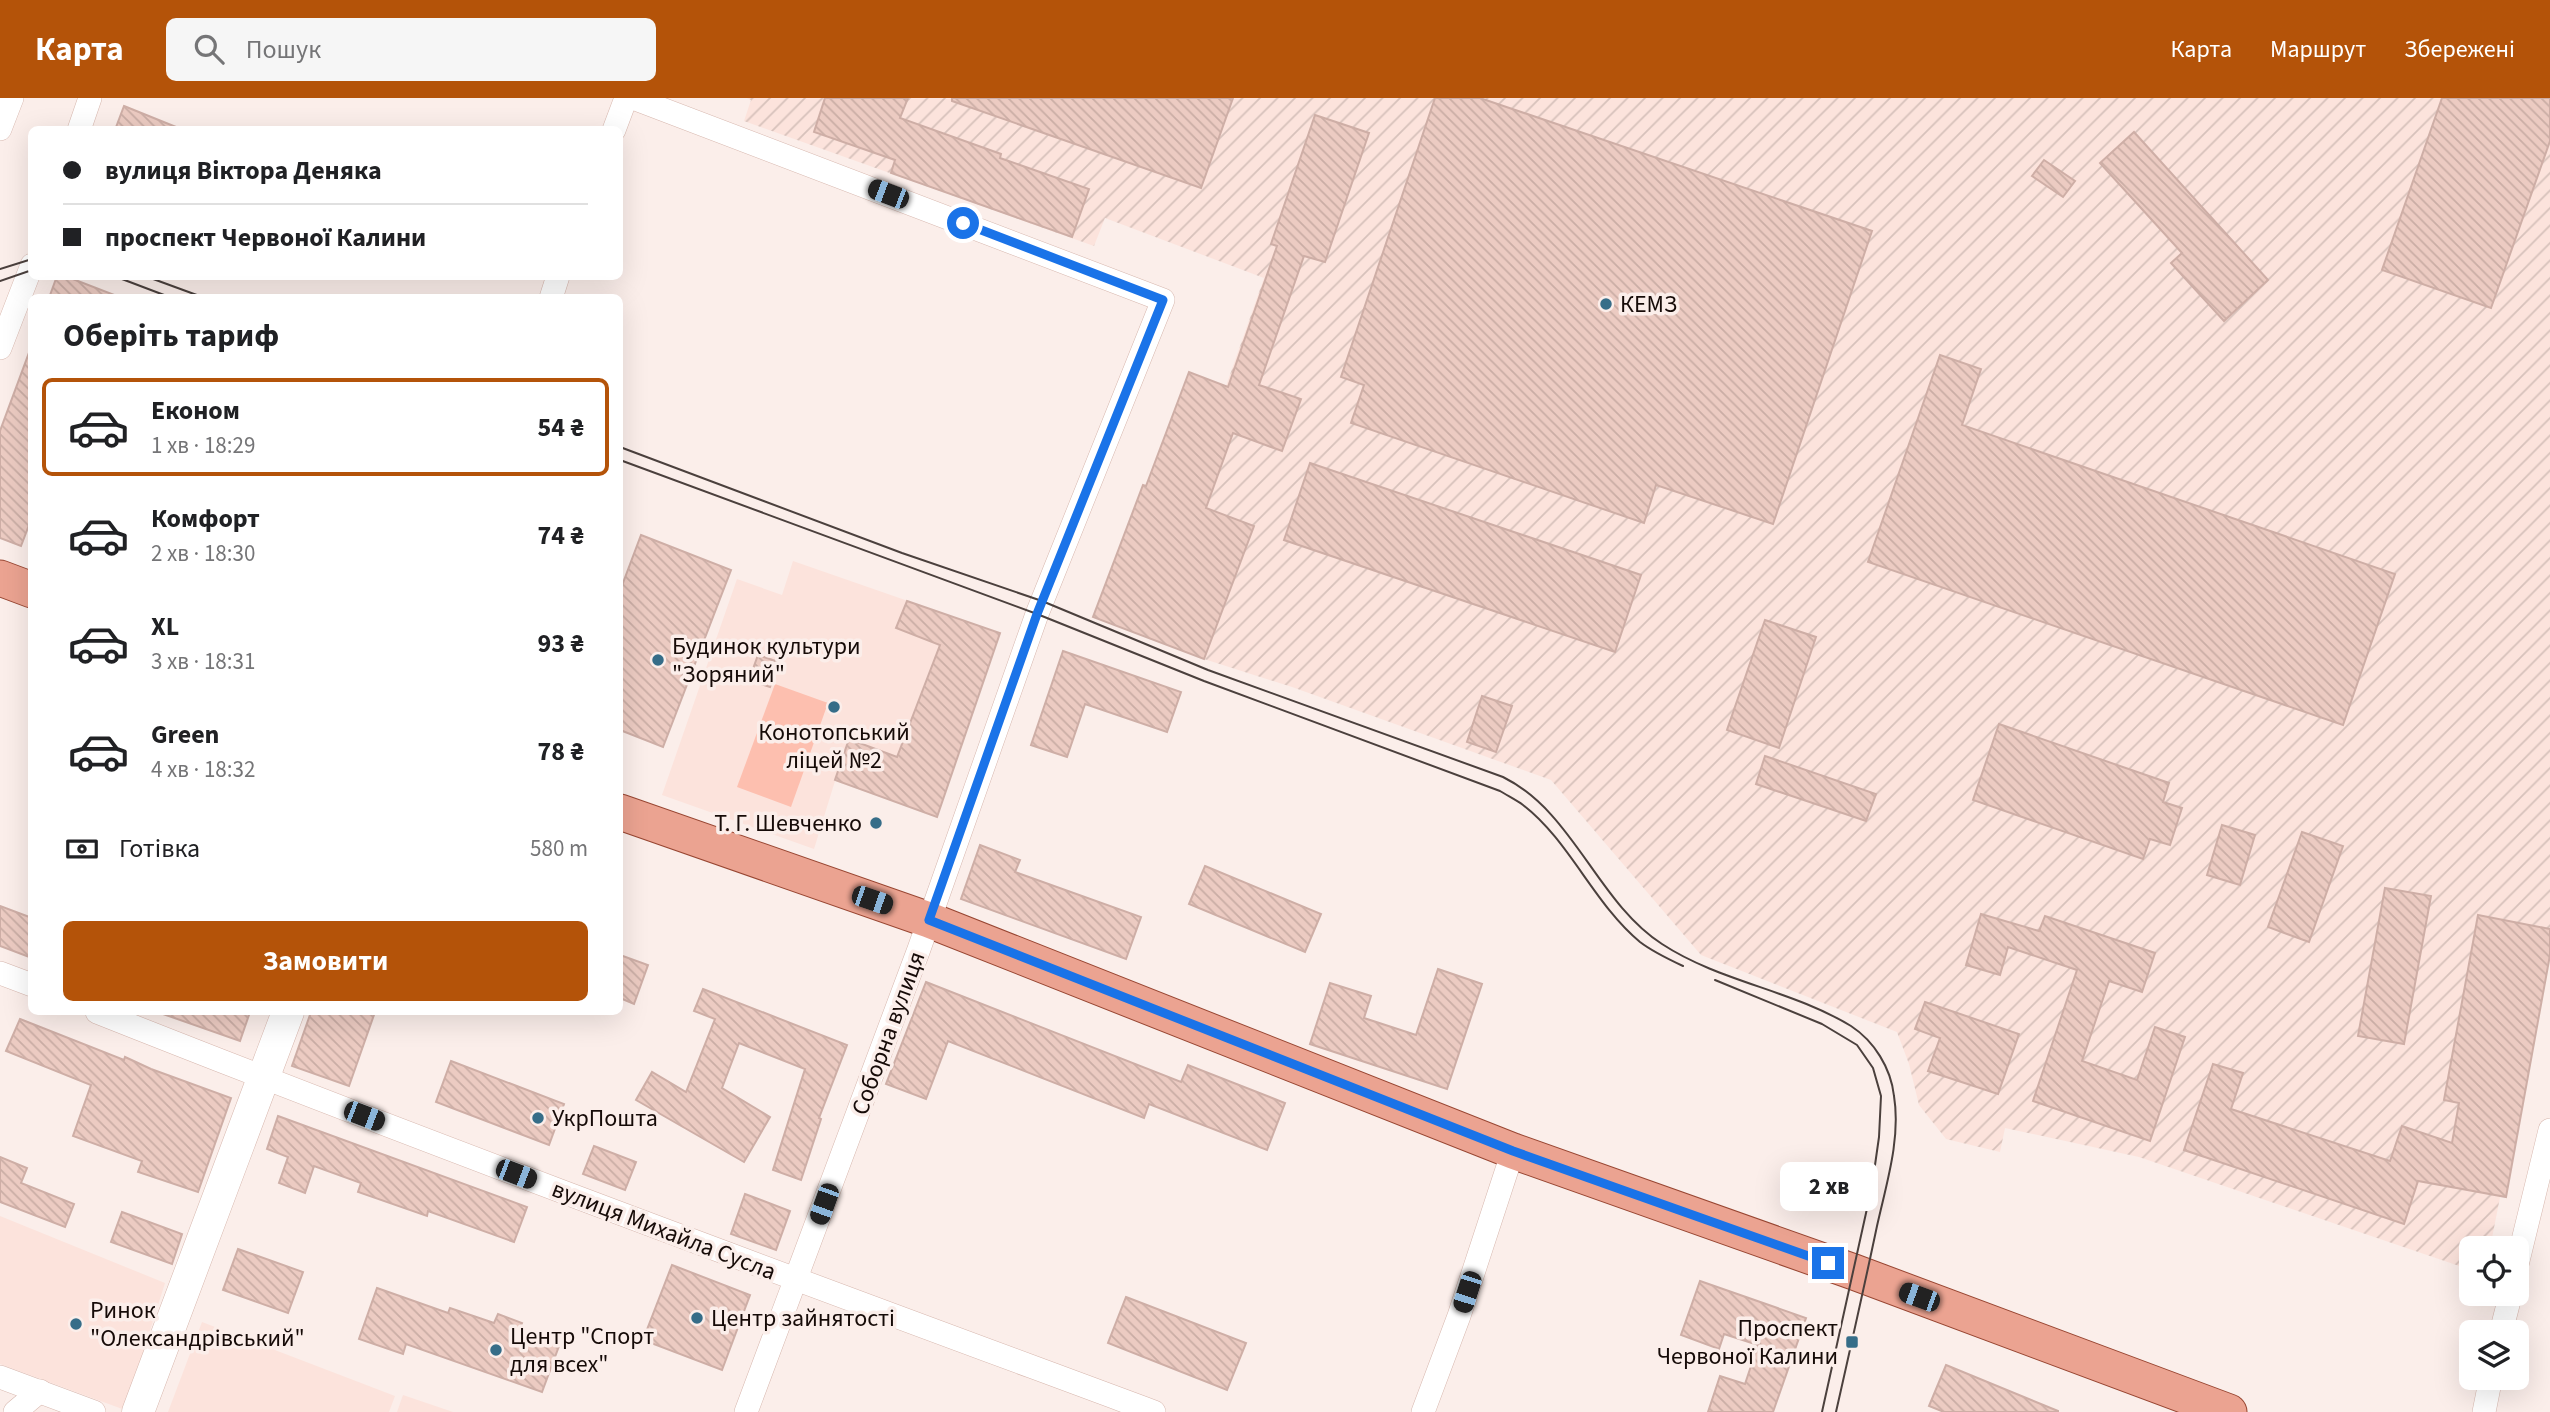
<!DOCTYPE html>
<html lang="uk">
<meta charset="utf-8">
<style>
:root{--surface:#fff;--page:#f6f6f6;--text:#202124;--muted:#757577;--line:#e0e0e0;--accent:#b45309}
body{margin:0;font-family:"Source Sans 3",sans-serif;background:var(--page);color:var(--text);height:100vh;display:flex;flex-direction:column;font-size:26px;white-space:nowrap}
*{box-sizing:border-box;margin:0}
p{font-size:23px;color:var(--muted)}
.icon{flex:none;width:38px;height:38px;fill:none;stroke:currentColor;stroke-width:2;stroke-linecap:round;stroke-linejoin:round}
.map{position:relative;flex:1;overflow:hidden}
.sheet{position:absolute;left:28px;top:196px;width:595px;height:721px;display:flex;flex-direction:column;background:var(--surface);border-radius:10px;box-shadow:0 7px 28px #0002}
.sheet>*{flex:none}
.guide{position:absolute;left:28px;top:28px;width:595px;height:154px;border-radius:10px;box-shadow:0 7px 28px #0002;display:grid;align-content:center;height:154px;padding:0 35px;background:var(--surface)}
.tools{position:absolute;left:2459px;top:1138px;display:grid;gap:14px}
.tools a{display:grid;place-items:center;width:70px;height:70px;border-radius:10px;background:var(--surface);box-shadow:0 7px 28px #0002;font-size:35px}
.end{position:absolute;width:32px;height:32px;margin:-16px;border:9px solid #1a73e8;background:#fff;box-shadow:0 0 0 4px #fff}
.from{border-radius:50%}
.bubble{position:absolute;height:49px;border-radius:10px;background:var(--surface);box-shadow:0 7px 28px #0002;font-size:23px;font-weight:700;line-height:49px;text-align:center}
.car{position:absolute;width:21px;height:42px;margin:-21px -10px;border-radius:9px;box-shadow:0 0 5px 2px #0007;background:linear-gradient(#222 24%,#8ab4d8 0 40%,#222 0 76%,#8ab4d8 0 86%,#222 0)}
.guide b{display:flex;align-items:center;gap:24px;height:66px;font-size:26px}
.guide b+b{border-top:2px solid var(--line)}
.guide i{width:18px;height:18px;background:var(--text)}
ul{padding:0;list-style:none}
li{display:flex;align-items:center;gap:21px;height:98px;margin:0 14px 10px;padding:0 21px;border:4px solid transparent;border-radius:10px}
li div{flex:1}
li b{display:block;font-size:26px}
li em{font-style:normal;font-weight:700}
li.selected{border-color:var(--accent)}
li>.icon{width:63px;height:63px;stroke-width:1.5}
h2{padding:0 35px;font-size:32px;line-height:84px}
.pay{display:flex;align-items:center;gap:18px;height:77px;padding:0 35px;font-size:26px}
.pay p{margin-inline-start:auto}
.primary-button{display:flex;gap:14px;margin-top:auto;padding:14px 35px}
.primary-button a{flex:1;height:80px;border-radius:10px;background:var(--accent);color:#fff;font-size:28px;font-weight:700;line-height:80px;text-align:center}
header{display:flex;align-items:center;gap:42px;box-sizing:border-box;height:98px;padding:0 35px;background:var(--accent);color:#fff}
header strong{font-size:33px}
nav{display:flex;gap:38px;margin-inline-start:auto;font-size:24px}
.search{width:490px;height:63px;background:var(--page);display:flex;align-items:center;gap:18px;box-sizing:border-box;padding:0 24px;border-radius:10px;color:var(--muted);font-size:26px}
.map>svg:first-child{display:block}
.built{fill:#fce3dc}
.industrial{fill:url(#industrial-furrows)}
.grass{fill:#fdbfaf}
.building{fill:url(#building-back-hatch);stroke:#ceaea6;stroke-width:2}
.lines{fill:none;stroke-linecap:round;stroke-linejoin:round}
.street-casing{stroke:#d7b7ae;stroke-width:24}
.secondary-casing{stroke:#d7b7ae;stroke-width:33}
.primary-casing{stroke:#984632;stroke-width:37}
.street{stroke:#fff;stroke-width:23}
.secondary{stroke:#fff;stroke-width:32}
.primary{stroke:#eba391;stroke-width:35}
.tram{stroke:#4b403d;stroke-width:2}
.route{stroke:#1a73e8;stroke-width:9}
.poi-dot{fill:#366d88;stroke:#fbeeea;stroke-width:2.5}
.labels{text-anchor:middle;stroke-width:7;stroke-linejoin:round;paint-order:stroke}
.poi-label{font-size:24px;fill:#160b08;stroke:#fbeeea;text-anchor:start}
.street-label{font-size:24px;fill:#160b08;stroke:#fbeeea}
</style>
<header>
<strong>Карта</strong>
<div class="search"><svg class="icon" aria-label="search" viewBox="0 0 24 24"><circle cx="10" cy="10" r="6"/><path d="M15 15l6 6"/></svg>Пошук</div>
<nav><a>Карта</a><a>Маршрут</a><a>Збережені</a></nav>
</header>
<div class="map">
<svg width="2550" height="1314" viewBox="0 0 2550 1314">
<defs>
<pattern id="industrial-furrows" width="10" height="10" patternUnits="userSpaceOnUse" patternTransform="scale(1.75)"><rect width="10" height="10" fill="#fce3dc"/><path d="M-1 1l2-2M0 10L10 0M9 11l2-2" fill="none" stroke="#d7c1bb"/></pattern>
<pattern id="building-back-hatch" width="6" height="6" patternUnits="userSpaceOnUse" patternTransform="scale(1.75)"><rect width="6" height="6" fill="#eccbc2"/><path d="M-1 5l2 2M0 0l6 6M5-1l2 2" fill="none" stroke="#caada5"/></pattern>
</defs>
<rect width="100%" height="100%" fill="#fbeeea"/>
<g class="built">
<polygon points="793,463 1000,535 937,719 835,683 814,751 662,697 737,481 782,497"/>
<polygon points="0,1118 165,1185 125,1312 0,1266"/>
<polygon points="202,1224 395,1298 389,1314 168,1314"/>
<polygon points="403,1297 453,1314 397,1314"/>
</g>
<polygon class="industrial" points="747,0 2550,0 2550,847 2490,1150 2471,1150 2471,1172 2139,1059 2005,1030 2000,1054 1946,1041 1919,1007 1909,966 1897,934 1701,857 1551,682 1292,589 1204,561 1093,519 1143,387 1163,394 1153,371 1189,274 1226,288 1264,180 1105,120 1094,148 744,23 751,2"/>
<polygon class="grass" points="775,586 828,605 791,709 737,689"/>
<g class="building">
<polygon points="825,0 908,0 900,20 1001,56 1000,60 1089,91 1072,139 891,75 895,62 814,34"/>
<polygon points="952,0 1233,0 1201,90 952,3"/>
<polygon points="1435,0 1480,0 1872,133 1773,426 1656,387 1644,425 1351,325 1364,287 1341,279"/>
<polygon points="2442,0 2550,0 2550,43 2491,210 2382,172"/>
<polygon points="124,8 181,31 181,32 115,32"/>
<polygon points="1315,17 1369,35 1325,164 1304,158 1259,287 1301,301 1282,353 1233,335 1206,410 1254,428 1204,561 1093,519 1143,387 1146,388 1189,274 1228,289 1277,148 1271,146"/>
<polygon points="2134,34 2268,182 2224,223 2171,165 2182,155 2100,65"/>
<polygon points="2044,62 2075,83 2063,99 2032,78"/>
<polygon points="57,178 65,178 117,198 116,200 49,200"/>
<polygon points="30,252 32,253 32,419 21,448 0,440 0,333"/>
<polygon points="1940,257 1981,271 1962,327 2395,476 2343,627 1868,464"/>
<polygon points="1310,365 1641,477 1615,554 1284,442"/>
<polygon points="641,437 731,472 663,649 620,632 620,493"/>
<polygon points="907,503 1000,535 937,719 835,682 849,641 897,659 940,547 896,530"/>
<polygon points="1765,522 1816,539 1779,650 1727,632"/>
<polygon points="1063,553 1181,594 1167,634 1085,606 1067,659 1031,647"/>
<polygon points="758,557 779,564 770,589 749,582"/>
<polygon points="1482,598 1512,608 1496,654 1467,644"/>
<polygon points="1999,626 2169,685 2163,704 2182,710 2170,747 2150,741 2143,761 1973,702"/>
<polygon points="1765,658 1876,696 1866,723 1756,686"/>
<polygon points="2222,727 2255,737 2240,787 2207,777"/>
<polygon points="2302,734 2343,748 2309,844 2268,829"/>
<polygon points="980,747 1020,762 1015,774 1141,819 1126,861 961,801"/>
<polygon points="1205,768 1321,816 1305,854 1189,806"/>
<polygon points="2385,790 2431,798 2404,946 2358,938"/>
<polygon points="0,808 32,820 32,860 0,848"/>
<polygon points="1981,816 2039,833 2045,818 2155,855 2142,894 2109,883 2082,963 2137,982 2155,929 2185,939 2150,1043 2033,1003 2077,872 2008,849 2000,877 1966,867"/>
<polygon points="2478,817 2550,831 2550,857 2506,1099 2418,1083 2404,1126 2184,1052 2213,966 2243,975 2231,1011 2390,1063 2402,1028 2452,1045 2459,1005 2444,1002"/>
<polygon points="620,857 648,867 634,906 620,900"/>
<polygon points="1438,871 1482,886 1447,991 1310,946 1330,885 1371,898 1364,920 1416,937"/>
<polygon points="926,884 1181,984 1188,967 1285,1005 1267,1052 1149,1006 1144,1020 948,943 926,1001 886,986"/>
<polygon points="703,891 847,947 819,1020 821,1021 801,1082 773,1072 805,971 739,945 722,990 770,1019 744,1064 636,1002 652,974 686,994 715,921 694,913"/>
<polygon points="1925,904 2019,936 1998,996 1928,973 1940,940 1915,931"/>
<polygon points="163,914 250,914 240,943 163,916"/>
<polygon points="311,914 375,914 349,988 292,968"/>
<polygon points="20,921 124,962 125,959 151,971 231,1000 198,1094 138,1074 142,1063 73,1038 91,987 6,953"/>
<polygon points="451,963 564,1006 549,1047 436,1004"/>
<polygon points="278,1018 527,1109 514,1144 428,1113 427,1118 358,1094 361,1085 314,1068 305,1095 279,1085 288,1059 267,1051"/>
<polygon points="594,1048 636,1064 625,1092 583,1076"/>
<polygon points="0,1059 27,1070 21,1085 74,1106 65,1129 0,1104"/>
<polygon points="745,1096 790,1113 776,1152 731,1136"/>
<polygon points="122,1114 182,1136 172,1166 111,1144"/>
<polygon points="238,1151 303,1174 288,1215 223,1192"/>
<polygon points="672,1167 750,1197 722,1272 643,1242"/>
<polygon points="1700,1183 1806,1220 1773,1314 1708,1314 1720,1278 1745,1286 1758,1247 1724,1236 1719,1251 1681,1237"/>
<polygon points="377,1190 448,1215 450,1210 494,1225 498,1216 522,1225 519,1234 559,1248 542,1294 406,1246 403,1256 359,1241"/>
<polygon points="1126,1199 1246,1245 1227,1292 1108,1245"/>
<polygon points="1946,1267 2058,1313 2058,1314 1944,1314 1929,1308"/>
</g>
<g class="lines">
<g class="street-casing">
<g id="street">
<polyline points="633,0 1163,202 1037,516 919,851 746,1314"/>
<polyline points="0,31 12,0"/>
<polyline points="79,32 90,0"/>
<polyline points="614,32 626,0"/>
<polyline points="551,200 558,178"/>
<polyline points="0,250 32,167"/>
<polyline points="0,875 32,887"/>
<path d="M97,914C447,1053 801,1183 1154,1314"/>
<polyline points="2516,1171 2550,1032"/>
<polyline points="2501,1234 2511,1195"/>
<polyline points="0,1279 94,1314"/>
<polyline points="15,1314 40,1293"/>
<polyline points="1423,1314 1459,1218 1513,1053"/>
<polyline points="2484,1314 2491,1279"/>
</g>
</g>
<g class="secondary-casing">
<polyline id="secondary" points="138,1314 288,914"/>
</g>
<g class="primary-casing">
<g id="primary">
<polyline points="0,480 32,492"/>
<polyline points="620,714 929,822 1513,1053 1854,1174 2229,1314"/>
</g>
</g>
<use href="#street" class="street"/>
<use href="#secondary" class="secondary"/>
<use href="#primary" class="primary"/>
<g class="tram">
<polyline points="0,171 32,161"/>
<polyline points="114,178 172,200"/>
<polyline points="145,178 205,200"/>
<polyline points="0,183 32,172"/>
<path d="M620,349L902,455L1042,503L1208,572L1503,679C1574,714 1597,804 1662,846C1720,884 1792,892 1851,928C1874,943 1891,970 1894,998C1901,1041 1886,1087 1877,1128C1864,1190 1850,1252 1836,1314"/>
<path d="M620,362L1037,516L1204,583L1500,693C1508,698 1516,702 1523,707C1569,742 1594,806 1640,844C1653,854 1668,861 1683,868"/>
<polyline points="1715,882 1822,926 1857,947 1873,970 1881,998 1879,1039 1872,1088 1822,1314"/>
</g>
</g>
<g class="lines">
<polyline class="route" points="963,125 1163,202 1037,516 929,822 1513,1053 1828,1165"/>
</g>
<g class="poi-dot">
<circle cx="1606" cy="206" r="7"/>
<circle cx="658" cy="562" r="7"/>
<circle cx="834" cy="609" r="7"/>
<circle cx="876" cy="725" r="7"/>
<circle cx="538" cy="1020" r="7"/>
<circle cx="697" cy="1220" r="7"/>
<circle cx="76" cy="1226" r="7"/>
<rect x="1845" y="1237" width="14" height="14" rx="3.5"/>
<circle cx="496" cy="1252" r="7"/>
</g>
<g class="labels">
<g class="poi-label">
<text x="1620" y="214">КЕМЗ</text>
<text x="672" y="556">Будинок культури<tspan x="672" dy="28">"Зоряний"</tspan></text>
<text x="834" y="642" text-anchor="middle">Конотопський<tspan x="834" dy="28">ліцей №2</tspan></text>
<text x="862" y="733" text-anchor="end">Т. Г. Шевченко</text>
<text x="552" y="1028">УкрПошта</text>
<text x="90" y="1220">Ринок<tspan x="90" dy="28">"Олександрівський"</tspan></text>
<text x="711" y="1228">Центр зайнятості</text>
<text x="1838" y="1238" text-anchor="end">Проспект<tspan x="1838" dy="28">Червоної Калини</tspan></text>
<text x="510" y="1246">Центр "Спорт<tspan x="510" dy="28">для всех"</tspan></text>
</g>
<g class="street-label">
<text transform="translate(888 935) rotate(-70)" y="8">Соборна вулиця</text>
<text transform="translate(664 1132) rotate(21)" y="8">вулиця Михайла Сусла</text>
</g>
</g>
</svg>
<div class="tools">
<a><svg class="icon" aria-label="locate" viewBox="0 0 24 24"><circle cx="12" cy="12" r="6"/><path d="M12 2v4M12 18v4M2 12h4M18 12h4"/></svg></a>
<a><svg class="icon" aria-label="layers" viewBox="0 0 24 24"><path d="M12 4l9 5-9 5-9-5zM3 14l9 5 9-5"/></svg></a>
</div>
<i class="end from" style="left:963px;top:125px"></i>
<i class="end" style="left:1828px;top:1165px"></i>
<div class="bubble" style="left:1780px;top:1064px;width:98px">2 хв</div>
<i class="car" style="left:888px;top:96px;rotate:291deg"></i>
<i class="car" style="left:872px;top:802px;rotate:109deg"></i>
<i class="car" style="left:364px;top:1018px;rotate:111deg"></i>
<i class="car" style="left:516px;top:1076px;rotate:111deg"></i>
<i class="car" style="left:824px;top:1106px;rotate:200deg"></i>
<i class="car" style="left:1467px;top:1194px;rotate:198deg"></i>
<i class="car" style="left:1919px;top:1199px;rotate:290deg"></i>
<div class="guide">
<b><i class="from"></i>вулиця Віктора Деняка</b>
<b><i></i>проспект Червоної Калини</b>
</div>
<section class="sheet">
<h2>Оберіть тариф</h2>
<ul>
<li class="selected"><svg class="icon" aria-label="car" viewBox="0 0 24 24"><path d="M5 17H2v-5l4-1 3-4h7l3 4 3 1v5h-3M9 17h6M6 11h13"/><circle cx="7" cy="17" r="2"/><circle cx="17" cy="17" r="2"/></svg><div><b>Економ</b><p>1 хв · 18:29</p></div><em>54 ₴</em></li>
<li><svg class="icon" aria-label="car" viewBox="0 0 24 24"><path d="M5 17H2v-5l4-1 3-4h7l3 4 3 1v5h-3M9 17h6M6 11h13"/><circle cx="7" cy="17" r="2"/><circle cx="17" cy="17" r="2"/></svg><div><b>Комфорт</b><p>2 хв · 18:30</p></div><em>74 ₴</em></li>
<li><svg class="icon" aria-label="car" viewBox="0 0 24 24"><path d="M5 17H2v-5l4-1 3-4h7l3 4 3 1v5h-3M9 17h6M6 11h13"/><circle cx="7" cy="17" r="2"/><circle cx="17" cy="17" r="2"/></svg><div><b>XL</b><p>3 хв · 18:31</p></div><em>93 ₴</em></li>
<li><svg class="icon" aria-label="car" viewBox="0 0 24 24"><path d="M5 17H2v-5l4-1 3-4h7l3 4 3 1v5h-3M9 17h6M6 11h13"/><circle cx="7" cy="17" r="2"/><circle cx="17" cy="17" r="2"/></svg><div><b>Green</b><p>4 хв · 18:32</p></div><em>78 ₴</em></li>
</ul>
<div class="pay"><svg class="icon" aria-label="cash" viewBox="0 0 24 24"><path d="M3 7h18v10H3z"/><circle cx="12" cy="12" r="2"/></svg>Готівка<p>580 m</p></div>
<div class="primary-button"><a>Замовити</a></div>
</section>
</div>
